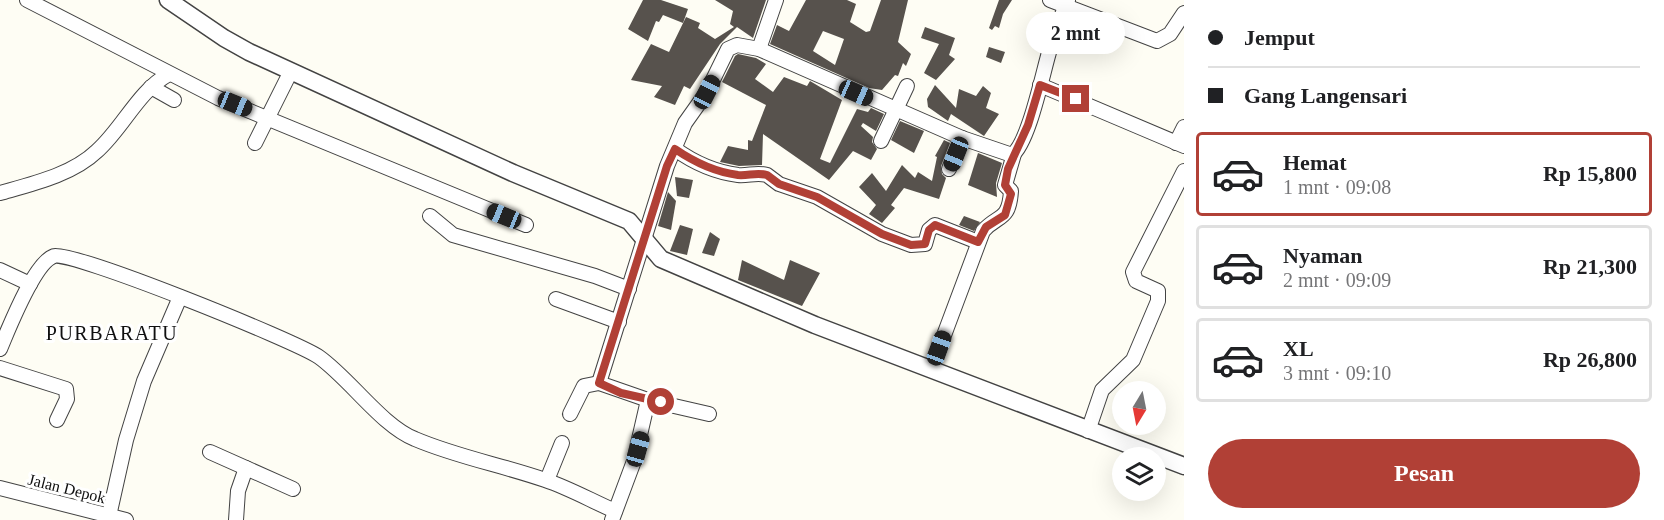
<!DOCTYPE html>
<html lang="id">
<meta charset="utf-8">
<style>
:root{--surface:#fff;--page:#f2f2f2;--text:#202124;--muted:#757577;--line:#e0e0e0;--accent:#b14036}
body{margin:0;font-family:"Times New Roman",serif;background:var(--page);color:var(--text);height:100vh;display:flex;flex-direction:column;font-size:22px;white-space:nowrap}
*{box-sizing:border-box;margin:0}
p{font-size:20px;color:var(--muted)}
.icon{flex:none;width:33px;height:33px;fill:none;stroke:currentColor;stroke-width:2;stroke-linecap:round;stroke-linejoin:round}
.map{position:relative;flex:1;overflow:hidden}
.details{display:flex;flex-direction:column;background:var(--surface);width:480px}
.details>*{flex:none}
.top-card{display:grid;align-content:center;height:132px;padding:0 24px;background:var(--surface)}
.needle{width:39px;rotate:190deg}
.buttons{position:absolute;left:1112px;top:381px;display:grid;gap:12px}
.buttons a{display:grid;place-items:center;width:54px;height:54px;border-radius:50%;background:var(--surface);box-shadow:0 6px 24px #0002;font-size:30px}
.end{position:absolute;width:27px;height:27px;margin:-14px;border:8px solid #b14036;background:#fff;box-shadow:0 0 0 3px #fff}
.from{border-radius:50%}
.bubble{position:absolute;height:42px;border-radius:21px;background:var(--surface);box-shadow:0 6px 24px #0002;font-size:20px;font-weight:700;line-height:42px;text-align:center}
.car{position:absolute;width:18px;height:36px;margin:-18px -9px;border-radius:8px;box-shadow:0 0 4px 2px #0007;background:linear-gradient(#222 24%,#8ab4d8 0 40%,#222 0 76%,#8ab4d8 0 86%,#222 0)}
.top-card b{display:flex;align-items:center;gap:21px;height:57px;font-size:22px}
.top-card b+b{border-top:2px solid var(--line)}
.top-card i{width:15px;height:15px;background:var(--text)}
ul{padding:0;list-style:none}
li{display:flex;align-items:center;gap:18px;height:84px;margin:0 12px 9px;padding:0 12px;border:3px solid var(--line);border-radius:6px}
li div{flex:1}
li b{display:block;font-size:22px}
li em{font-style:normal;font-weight:700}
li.on{border-color:var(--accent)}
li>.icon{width:54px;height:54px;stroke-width:1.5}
.button{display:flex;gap:12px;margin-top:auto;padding:12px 24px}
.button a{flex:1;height:69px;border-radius:36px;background:var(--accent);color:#fff;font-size:24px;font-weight:700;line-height:69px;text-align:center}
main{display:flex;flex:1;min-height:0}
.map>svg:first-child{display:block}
.building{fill:#57524d;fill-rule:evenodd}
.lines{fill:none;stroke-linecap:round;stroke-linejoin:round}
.minor-casing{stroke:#434343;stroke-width:16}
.tertiary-casing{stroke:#434343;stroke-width:19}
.minor{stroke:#fff;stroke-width:14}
.tertiary{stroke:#fff;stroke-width:16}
.route{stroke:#b14036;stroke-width:8}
.labels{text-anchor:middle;stroke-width:6;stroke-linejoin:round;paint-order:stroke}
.street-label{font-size:16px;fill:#101010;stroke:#fff}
.quarter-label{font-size:20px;letter-spacing:1.5px;fill:#101010;stroke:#fff}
</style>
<main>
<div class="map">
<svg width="1184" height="520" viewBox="0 0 1184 520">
<rect width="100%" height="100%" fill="#fefdf4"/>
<g class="building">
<polygon points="643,0 661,0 688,9 683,23 663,15 659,22 656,21 648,41 628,29"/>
<polygon points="715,0 766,0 753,38 737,27 720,44 690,89 684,86 675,105 654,97 662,86 631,80 651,44 669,52 686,17 700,23 698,28 715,39 734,27 730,24 733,11"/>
<path d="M806,0H847L856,4L850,22L866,32L870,31L881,0H908L898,42L911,54L906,66L903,63L898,76L895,75L882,90L869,88L770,44L777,25L789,31ZM823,31L844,39L835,65L813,51Z"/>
<polygon points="999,0 1012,0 1003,14 999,28 995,26 992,30 989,28"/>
<polygon points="925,27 955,38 949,55 955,59 936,80 924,73 939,44 921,38"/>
<polygon points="989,47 1005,52 1001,63 986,57"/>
<polygon points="738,54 756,58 766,64 755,79 773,92 784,77 807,86 810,81 842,100 820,159 830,163 857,109 868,112 871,108 884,114 876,131 863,123 861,126 873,137 872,142 877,149 871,160 853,151 829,180 763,134 762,165 739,166 720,162 728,146 748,150 748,140 752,141 766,105 722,82 735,56"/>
<polygon points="935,85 956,108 959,89 976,96 983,86 991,93 986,108 999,114 984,136 951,114 948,121 928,107 927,99"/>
<polygon points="900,121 924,131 914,153 891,140"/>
<polygon points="944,140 950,143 941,166 942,174 946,178 939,199 904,188 891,205 895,208 882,223 869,214 876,205 859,187 872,173 886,191 902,165 915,178 918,172 932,181 937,157 935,156"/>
<polygon points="978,153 1002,163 996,183 997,197 968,185"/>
<polygon points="675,177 693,180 689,198 677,196"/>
<polygon points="668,192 676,201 671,230 658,226"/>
<polygon points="964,216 980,222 974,231 959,225"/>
<polygon points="680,225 693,229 687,255 670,251"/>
<polygon points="710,232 720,239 714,256 702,253"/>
<polygon points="742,260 784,280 790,260 820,273 802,306 738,280"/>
</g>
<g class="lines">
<g class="minor-casing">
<g id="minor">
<polyline points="27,0 218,98 526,225"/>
<polyline points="1050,0 1157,41 1170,34 1184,13"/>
<polyline points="759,49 776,0"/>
<polyline points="1040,85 1184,146"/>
<polyline points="151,87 174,100"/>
<polyline points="881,141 907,86"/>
<polyline points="255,143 291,71"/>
<polyline points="1176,143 1184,127"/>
<path d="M675,149C693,162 715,172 738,175C748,176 757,172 767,175L779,184L817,197L882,234L911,245L925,244L929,230L935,225L978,242"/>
<polyline points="949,169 962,138"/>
<path d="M0,193C32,184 72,175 97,151C123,128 138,91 169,74"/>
<polyline points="430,216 453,235 595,276 629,289"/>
<polyline points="0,270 30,284"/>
<polyline points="556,299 619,322"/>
<path d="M0,349C9,328 34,263 54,256C71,250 296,341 319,357C350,379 382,426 415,439C457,457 502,465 545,480C569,488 592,501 615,511"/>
<polyline points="0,368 66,389 67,399 57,420"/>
<path d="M931,370L983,231C998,214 1009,222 1011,191L1005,185L1014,154"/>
<polyline points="648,400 709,414"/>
<polyline points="570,414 584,386 599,383"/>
<polyline points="1088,431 1102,390 1133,360 1158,301 1158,291 1136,281 1133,272 1184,171"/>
<polyline points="210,452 293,489"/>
<polyline points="547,480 562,443"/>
<polyline points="0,488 126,520"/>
<polyline points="109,516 126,440 144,381 180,297"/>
<polyline points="236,520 238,491 246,468"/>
<path d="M612,520L634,461L648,400L599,383L667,166L685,123L707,92L728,49L737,45L759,49L962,138L1012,155C1029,143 1043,71 1050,49C1054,32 1062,16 1068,0"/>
</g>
</g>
<g class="tertiary-casing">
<polyline id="tertiary" points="168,0 224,38 249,52 513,173 629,221 661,259 815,325 1184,466"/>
</g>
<use href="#minor" class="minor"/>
<use href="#tertiary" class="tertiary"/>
</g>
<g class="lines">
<path class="route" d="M661,402L621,393L599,383L667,166L675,149C694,162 715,172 738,175C748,176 757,172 767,175L779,184L817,197L882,234L911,245L925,244L929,230L935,225L978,242L986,227L1005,215L1011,194L1005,185L1008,169L1028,125L1040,85L1076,99"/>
</g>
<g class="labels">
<g class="street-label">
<text transform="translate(67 488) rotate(14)" y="6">Jalan Depok</text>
</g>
<g class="quarter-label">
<text x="112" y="340">PURBARATU</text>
</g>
</g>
</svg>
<div class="buttons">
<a><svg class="needle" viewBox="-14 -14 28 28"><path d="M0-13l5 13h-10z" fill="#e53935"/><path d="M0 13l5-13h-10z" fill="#757577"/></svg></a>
<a><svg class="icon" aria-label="layers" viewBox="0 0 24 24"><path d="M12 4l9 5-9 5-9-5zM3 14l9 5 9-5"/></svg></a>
</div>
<i class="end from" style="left:661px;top:402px"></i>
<i class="end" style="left:1076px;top:99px"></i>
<div class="bubble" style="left:1026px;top:12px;width:99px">2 mnt</div>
<i class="car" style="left:707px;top:92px;rotate:27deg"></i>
<i class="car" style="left:856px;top:93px;rotate:114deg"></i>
<i class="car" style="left:235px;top:104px;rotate:112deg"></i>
<i class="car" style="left:956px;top:154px;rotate:202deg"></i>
<i class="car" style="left:504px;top:216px;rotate:292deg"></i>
<i class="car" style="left:939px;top:348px;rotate:20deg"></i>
<i class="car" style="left:638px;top:449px;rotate:16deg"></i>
</div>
<section class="details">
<div class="top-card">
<b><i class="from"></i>Jemput</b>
<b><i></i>Gang Langensari</b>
</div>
<ul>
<li class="on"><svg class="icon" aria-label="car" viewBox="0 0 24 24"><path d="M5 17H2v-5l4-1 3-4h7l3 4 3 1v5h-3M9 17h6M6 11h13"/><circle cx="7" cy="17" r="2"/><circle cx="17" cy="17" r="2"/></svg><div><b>Hemat</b><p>1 mnt · 09:08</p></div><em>Rp 15,800</em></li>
<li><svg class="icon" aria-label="car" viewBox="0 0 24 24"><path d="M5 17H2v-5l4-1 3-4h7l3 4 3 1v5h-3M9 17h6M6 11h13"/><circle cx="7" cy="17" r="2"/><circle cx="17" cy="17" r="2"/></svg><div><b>Nyaman</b><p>2 mnt · 09:09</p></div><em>Rp 21,300</em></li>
<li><svg class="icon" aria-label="car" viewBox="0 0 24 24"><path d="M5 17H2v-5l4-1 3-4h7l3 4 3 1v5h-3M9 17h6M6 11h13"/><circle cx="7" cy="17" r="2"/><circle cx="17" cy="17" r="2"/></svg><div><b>XL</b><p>3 mnt · 09:10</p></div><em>Rp 26,800</em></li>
</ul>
<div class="button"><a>Pesan</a></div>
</section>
</main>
